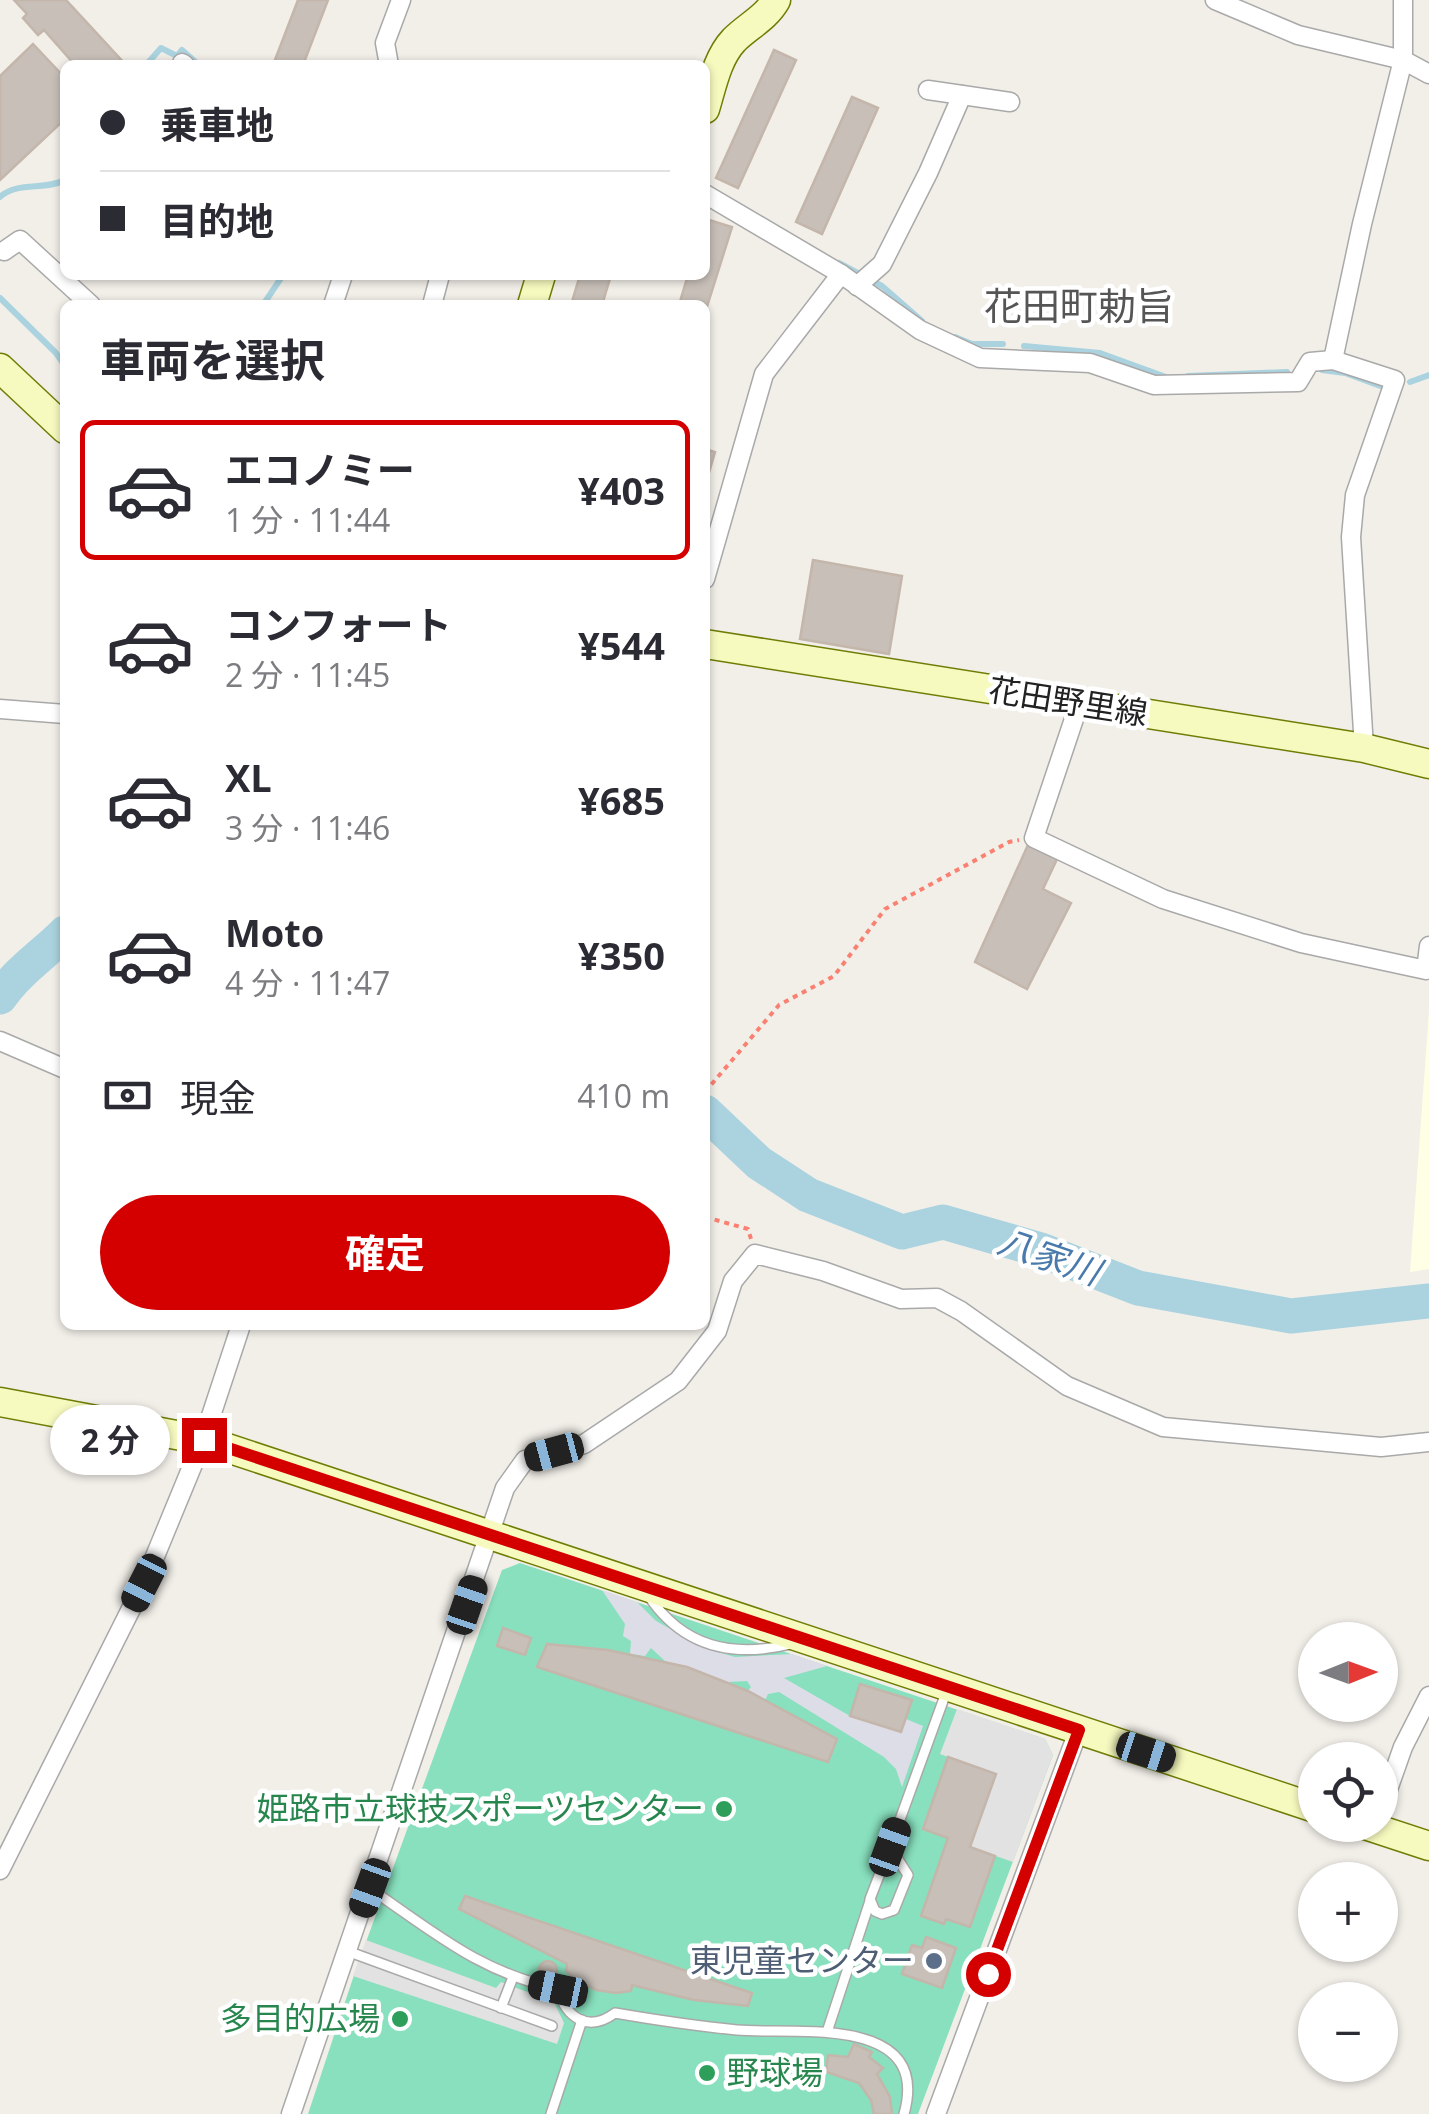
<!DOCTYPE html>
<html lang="ja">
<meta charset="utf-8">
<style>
:root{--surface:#fff;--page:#f7f7f7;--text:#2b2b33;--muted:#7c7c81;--line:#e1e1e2;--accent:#d40000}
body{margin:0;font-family:"Open Sans","Noto Sans JP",sans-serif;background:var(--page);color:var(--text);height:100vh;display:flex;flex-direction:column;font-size:38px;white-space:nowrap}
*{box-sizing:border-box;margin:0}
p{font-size:32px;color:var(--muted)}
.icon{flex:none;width:55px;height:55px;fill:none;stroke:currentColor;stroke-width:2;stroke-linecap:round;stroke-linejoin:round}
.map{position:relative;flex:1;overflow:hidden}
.details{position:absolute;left:60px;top:300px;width:650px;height:1030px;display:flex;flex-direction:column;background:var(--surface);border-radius:15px;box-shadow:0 2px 8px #0004}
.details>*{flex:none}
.guide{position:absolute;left:60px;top:60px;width:650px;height:220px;border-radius:15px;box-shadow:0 2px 8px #0004;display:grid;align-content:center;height:220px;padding:0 40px;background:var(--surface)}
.needle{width:65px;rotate:89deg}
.controls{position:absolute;left:1298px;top:1622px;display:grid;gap:20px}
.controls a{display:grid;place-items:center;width:100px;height:100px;border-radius:50%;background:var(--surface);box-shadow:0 2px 8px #0004;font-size:50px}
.end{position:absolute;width:45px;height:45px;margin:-22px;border:12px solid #d40000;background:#fff;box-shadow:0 0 0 5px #fff}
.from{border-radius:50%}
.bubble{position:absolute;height:70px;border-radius:35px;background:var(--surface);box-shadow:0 2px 8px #0004;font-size:32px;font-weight:700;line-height:70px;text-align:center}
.car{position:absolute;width:30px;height:60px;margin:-30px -15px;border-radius:12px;box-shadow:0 0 8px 2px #0007;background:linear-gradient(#222 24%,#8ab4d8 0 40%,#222 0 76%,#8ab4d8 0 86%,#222 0)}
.guide b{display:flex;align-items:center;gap:35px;height:95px;font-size:38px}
.guide b+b{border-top:2px solid var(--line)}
.guide i{width:25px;height:25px;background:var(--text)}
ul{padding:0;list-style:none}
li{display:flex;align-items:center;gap:30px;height:140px;margin:0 20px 15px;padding:0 20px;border:5px solid transparent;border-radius:15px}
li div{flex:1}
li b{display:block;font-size:38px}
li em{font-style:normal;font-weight:700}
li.current{border-color:var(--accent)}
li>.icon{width:90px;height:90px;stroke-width:1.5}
h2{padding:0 40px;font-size:45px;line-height:120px}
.pay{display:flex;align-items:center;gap:25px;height:110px;padding:0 40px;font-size:38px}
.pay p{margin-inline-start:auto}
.action{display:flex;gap:20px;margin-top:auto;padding:20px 40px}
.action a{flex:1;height:115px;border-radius:60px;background:var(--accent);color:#fff;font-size:40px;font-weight:700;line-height:115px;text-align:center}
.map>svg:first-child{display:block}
.education{fill:#ffffe5}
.pitch{fill:#88e0be}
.parking{fill:#e2e2e2}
.plaza{fill:#dddde8}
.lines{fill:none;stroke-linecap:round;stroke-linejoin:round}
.stream{stroke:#aad3df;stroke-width:6}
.river{stroke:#aad3df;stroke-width:35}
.building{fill:#c7bfb8;stroke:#c4b6ab;stroke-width:2.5}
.lane-casing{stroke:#a9a9a9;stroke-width:12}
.street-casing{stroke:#a9a9a9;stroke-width:21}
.secondary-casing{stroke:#707d05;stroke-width:31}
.path{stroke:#fa8072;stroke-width:4;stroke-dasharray:5 5;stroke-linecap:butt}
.lane{stroke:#fff;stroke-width:9}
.street{stroke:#fff;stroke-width:18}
.secondary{stroke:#f7fabf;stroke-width:28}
.route{stroke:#d40000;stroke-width:12}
.leisure-dot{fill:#2e9e5b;stroke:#fff;stroke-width:4}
.service-dot{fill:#5c6f8a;stroke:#fff;stroke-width:4}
.labels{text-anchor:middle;stroke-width:9;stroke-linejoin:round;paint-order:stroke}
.street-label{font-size:32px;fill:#222;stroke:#fff}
.leisure-label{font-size:32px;fill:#27864d;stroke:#fff;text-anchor:end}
.service-label{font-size:32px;fill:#4e5e75;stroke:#fff;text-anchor:end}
.water-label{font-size:35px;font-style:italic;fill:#4a7aab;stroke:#fff}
.quarter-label{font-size:38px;fill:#555;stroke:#fff}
</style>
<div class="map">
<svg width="1429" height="2114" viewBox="0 0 1429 2114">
<rect width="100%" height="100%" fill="#f2efe9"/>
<polygon class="education" points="1429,1011 1429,1269 1410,1272"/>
<polygon class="pitch" points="520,1563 1045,1739 1053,1755 918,2114 308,2114 355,1972 502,1570"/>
<g class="parking">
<polygon points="957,1709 1045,1739 1053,1755 1013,1862 970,1847 995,1774 940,1754"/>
<polygon points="366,1940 496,1988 501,1982 554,2002 564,2023 557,2044 353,1976"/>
</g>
<polygon class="plaza" points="602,1590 637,1602 656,1621 707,1649 735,1657 792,1654 827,1666 784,1678 850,1716 901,1732 906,1719 923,1726 902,1787 896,1769 884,1757 779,1692 768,1694 765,1700 748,1691 751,1687 747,1681 727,1682 665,1661 651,1648 645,1656 630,1654 631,1641 623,1636 625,1624"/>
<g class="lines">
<g class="stream">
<polyline points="146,65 161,48 177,56 182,50 199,65"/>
<path d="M0,197C18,181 44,191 65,180"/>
<polyline points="839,263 882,286 922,321"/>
<polyline points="0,298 56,353 65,366"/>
<polyline points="263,305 283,275"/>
<polyline points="955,337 972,344 1003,344"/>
<polyline points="1024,346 1100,353 1166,377"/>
<polyline points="1322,370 1345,373 1383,387"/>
<polyline points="1188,376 1287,372"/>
<polyline points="1410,382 1429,375"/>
</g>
<g class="river">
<path d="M0,997C18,971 43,955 65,933"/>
<polyline points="705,1112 759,1163 808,1195 902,1232 943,1222 1041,1250 1138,1288 1291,1316 1429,1301"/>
</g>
</g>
<g class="building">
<polygon points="14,0 66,0 126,65 75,65 44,30 38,35 23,18 27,14"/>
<polygon points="298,0 328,0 303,65 273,65"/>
<polygon points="33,44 65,78 65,119 0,180 0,76"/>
<polygon points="774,50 796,60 738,188 716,178"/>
<polygon points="852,97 878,108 822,234 796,222"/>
<polygon points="706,219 732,227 705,313 705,305 679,305 688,275 705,275"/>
<polygon points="580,275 611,275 602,305 571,305"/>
<polygon points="705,449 715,452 708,476 705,475"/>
<polygon points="813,560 902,576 889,654 800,639"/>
<polygon points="1028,845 1057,859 1043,889 1071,903 1027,989 975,962"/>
<polygon points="503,1628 531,1638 525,1655 497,1646"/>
<polygon points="547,1644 608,1650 687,1667 748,1691 837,1739 828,1762 537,1667"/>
<polygon points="860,1684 912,1700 901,1732 850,1716"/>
<polygon points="948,1757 996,1774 970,1847 995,1856 970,1927 946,1919 944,1924 921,1916 948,1838 923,1829"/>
<polygon points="465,1896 752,1993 748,2006 694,2000 632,1985 631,1991 616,1993 596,1990 574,1978 566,1971 567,1964 459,1909"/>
<polygon points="926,1937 956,1948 942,1988 902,1974 912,1945 922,1948"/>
<circle cx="548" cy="1970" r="9"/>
<polygon points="854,2044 872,2052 869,2057 883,2068 877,2074 890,2097 892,2114 874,2114 871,2100 859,2083 826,2072 828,2055 848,2057"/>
</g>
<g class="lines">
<g class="lane-casing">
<g id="lane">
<path d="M648,1595C683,1648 733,1658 791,1644"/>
<polyline points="890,1847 947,1690"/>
<polygon points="890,1847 908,1875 894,1910 882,1914 875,1911 870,1899"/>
<path d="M369,1888C434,1932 479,1972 558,1989C566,2018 588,2033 615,2013C656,2020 696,2026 737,2030C793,2035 932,2013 904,2114"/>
<polyline points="347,1951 552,2026"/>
<polyline points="501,2008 513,1977"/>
<polyline points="827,2032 870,1901"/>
<polyline points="551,2114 582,2020"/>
</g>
</g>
<g class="street-casing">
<g id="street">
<polyline points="1215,0 1298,35 1403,60 1429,74"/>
<polyline points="182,63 185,65"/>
<polyline points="389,65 385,43 401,0"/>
<polyline points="928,90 1010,102"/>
<polyline points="705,194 841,274 920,330 980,358 1090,363 1154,385 1298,382 1310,362 1333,360 1395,380 1355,495 1351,537 1364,748"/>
<polyline points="4,251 20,240 91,305"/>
<polyline points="857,286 882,264 928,173 962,95"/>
<polyline points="333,305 343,275"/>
<polyline points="432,305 440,275"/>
<polyline points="1333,360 1362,224 1403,60 1403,0"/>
<polyline points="705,579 764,374 841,274"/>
<polyline points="1079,704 1034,838 1163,899 1301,943 1426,970 1429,946"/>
<polyline points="0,709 65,714"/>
<polyline points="0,1041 65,1069"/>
<polyline points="1380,1812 1403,1747 1429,1696"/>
<polyline points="0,1870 144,1583 203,1440 241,1325"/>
<polyline points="291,2114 505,1488 525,1460 584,1444 678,1381 717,1331 733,1281 755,1254 823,1271 901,1299 937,1298 961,1311 1067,1386 1163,1427 1381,1447 1429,1442"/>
<polyline points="936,2114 1079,1729"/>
</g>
</g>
<g class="secondary-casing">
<g id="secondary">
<path d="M705,109C712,86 717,58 734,40C748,26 766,18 776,0"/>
<polyline points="532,305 541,275"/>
<polyline points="0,368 65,429"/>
<polyline points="705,644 1364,748 1429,764"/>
<polyline points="0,1402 203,1440 1315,1808"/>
<polyline points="1365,1825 1429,1846"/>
</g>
</g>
<g class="path">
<polyline points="705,1092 779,1005 834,976 885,909 1009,842 1019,840"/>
<polyline points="705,1217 748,1229 751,1239"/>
</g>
<use href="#lane" class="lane"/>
<use href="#street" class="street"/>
<use href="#secondary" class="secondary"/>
</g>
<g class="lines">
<polyline class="route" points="204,1440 1079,1730 988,1974"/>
</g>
<g class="leisure-dot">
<circle cx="724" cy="1809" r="10"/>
<circle cx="400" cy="2019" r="10"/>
<circle cx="707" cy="2073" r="10"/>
</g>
<circle class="service-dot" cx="934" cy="1961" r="10"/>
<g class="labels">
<g class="street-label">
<text transform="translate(1068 702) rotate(9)" y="11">花田野里線</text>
</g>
<g class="leisure-label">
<text x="704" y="1820">姫路市立球技スポーツセンター</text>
<text x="380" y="2030">多目的広場</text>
<text x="727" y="2084" text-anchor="start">野球場</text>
</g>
<g class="service-label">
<text x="914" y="1972">東児童センター</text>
</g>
<g class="water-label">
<text transform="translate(1049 1257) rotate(19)" y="12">八家川</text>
</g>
<g class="quarter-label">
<text x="1079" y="320">花田町勅旨</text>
</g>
</g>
</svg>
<div class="controls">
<a><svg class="needle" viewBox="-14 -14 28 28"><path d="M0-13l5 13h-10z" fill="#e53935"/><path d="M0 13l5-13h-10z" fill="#7c7c81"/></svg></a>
<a><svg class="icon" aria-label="locate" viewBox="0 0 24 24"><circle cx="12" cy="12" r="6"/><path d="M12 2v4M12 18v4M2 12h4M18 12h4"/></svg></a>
<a>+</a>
<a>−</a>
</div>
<i class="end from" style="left:988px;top:1974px"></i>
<i class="end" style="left:204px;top:1440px"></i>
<div class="bubble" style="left:50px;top:1405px;width:120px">2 分</div>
<i class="car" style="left:554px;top:1452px;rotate:255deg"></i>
<i class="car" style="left:144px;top:1583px;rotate:207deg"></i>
<i class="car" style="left:467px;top:1605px;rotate:19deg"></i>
<i class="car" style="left:1146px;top:1752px;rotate:108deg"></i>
<i class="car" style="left:890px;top:1847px;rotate:20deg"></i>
<i class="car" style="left:370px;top:1888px;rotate:200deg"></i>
<i class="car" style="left:558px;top:1989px;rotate:282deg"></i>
<div class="guide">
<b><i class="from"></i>乗車地</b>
<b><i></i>目的地</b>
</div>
<section class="details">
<h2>車両を選択</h2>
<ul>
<li class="current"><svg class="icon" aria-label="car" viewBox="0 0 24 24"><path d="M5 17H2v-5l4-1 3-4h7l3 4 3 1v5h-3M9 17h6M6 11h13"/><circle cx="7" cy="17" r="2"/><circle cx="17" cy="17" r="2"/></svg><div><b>エコノミー</b><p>1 分 · 11:44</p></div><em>¥403</em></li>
<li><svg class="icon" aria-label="car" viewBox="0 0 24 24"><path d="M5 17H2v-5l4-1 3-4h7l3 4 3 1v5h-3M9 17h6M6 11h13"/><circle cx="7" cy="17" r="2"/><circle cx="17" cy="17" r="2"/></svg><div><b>コンフォート</b><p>2 分 · 11:45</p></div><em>¥544</em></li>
<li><svg class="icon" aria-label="car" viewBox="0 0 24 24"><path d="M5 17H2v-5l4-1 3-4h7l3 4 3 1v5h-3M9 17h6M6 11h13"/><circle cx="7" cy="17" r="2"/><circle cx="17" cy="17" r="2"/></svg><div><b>XL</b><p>3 分 · 11:46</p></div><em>¥685</em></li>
<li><svg class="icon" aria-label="car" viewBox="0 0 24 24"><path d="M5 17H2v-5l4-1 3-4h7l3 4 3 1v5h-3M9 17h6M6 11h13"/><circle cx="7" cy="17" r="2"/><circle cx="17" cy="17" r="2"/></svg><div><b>Moto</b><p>4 分 · 11:47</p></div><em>¥350</em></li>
</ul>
<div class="pay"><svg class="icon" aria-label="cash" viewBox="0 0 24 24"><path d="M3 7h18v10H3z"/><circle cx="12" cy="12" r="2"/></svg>現金<p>410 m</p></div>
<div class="action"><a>確定</a></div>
</section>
</div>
